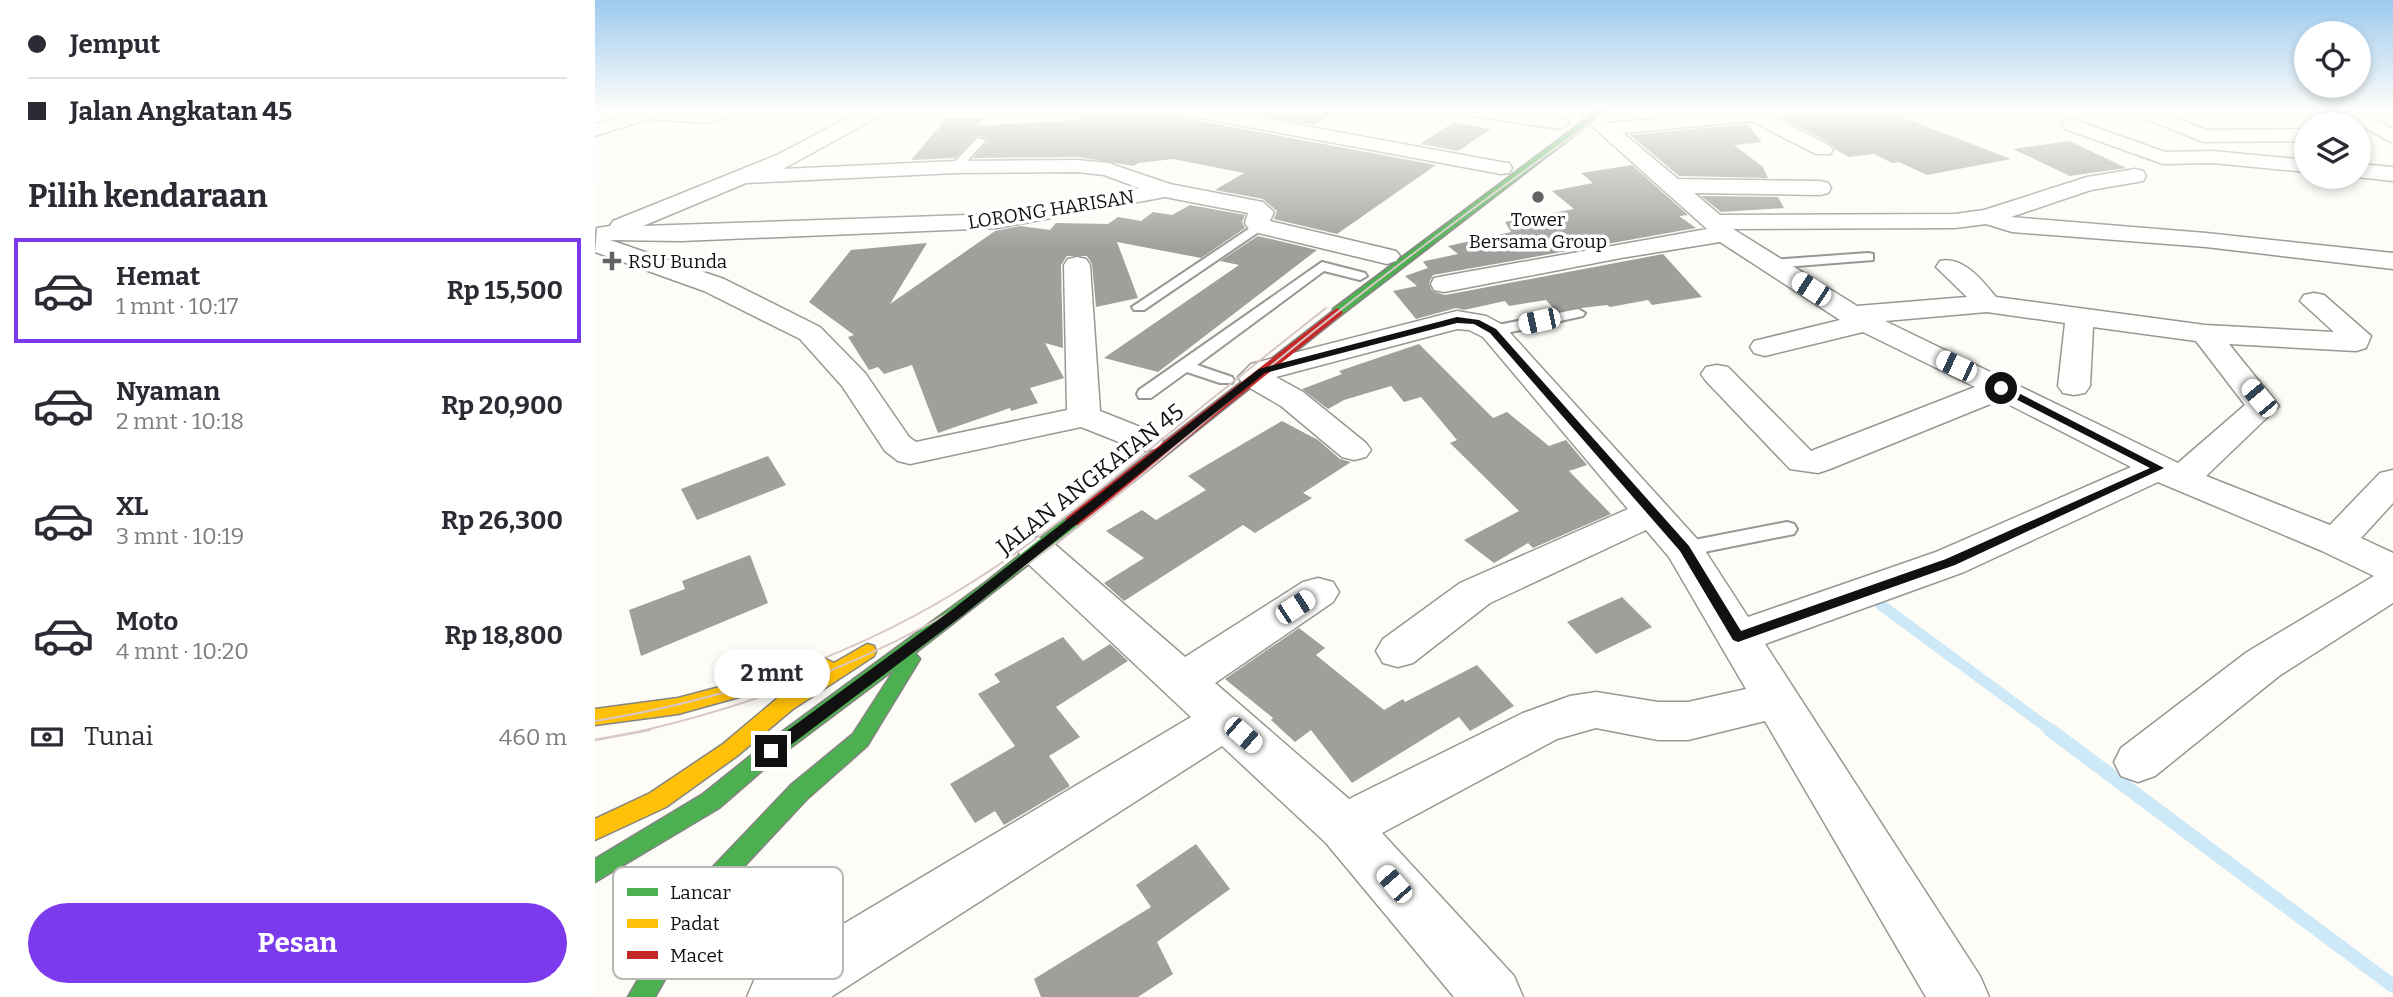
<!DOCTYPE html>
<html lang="id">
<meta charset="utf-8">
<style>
:root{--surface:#fff;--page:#f7f7f7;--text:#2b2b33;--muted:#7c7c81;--line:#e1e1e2;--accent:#7c3aed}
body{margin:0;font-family:Bitter,serif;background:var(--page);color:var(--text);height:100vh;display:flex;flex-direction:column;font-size:26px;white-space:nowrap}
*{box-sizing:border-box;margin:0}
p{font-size:23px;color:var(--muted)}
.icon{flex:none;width:38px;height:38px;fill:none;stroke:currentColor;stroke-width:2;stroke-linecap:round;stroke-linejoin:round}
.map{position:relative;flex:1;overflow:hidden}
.sheet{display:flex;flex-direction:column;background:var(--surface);width:595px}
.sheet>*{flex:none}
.top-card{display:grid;align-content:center;height:154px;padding:0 28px;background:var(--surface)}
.tools{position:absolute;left:1699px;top:21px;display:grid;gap:14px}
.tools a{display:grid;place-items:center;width:77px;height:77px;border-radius:50%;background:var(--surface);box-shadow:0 4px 10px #0003;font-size:35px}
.end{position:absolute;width:32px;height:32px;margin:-16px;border:9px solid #111;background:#fff;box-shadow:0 0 0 4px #fff}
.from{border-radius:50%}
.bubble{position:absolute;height:49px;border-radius:24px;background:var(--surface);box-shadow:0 4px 10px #0003;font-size:23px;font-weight:700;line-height:49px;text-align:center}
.car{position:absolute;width:21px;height:42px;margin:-21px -10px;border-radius:9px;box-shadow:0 0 5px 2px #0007;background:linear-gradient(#fff 24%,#345 0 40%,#fff 0 76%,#345 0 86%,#fff 0)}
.top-card b{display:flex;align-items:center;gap:24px;height:66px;font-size:26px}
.top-card b+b{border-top:2px solid var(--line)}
.top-card i{width:18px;height:18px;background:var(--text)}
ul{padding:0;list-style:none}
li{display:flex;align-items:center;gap:21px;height:105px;margin:0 14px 10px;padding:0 14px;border:4px solid transparent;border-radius:0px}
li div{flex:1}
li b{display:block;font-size:26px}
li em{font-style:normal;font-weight:700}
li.active{border-color:var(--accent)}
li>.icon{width:63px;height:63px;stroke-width:1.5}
h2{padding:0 28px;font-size:32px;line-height:84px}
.pay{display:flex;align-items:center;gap:18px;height:77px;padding:0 28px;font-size:26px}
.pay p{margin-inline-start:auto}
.cta{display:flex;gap:14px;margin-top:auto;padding:14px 28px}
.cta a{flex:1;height:80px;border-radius:42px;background:var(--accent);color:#fff;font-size:28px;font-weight:700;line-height:80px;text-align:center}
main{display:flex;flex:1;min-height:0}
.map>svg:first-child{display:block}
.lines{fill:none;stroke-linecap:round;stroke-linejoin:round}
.stream-far1{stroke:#cde8f7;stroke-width:11}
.stream{stroke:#cde8f7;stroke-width:14}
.building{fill:#a19f9c}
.lane-casing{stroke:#979795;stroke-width:4}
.street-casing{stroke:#979795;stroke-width:3}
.fast-casing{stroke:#858482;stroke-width:3}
.slow-casing{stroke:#858482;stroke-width:3}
.jam-casing{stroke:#858482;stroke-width:3}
.lane{fill:#fffffe;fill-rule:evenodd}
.street{fill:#fffffe;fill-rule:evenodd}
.fast{fill:#4caf50;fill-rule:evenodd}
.slow{fill:#ffc107;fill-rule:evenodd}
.jam{fill:#c62828;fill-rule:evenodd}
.tram-far1{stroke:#d9c6c7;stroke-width:2}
.tram{stroke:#d9c6c7;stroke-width:2.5}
.route{fill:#111}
.poi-dot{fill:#646362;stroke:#fff;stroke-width:2.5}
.labels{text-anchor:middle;stroke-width:7;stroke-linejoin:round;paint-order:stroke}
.far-street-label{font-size:19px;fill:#111;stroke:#fff}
.far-poi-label{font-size:19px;fill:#111;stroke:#fff}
.street-label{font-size:23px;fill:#111;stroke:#fff}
.key{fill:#fff;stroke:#b8b8b8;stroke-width:2}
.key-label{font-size:19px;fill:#111}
</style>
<main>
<section class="sheet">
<div class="top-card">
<b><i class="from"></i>Jemput</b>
<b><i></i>Jalan Angkatan 45</b>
</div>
<h2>Pilih kendaraan</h2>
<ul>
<li class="active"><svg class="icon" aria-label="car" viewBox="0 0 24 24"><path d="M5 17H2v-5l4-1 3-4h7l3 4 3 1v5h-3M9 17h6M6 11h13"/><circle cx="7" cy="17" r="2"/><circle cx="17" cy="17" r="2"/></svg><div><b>Hemat</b><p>1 mnt · 10:17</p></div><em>Rp 15,500</em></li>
<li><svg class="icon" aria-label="car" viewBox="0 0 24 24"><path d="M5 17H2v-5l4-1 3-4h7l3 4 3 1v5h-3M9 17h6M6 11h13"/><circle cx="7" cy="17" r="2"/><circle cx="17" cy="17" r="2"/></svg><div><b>Nyaman</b><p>2 mnt · 10:18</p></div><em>Rp 20,900</em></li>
<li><svg class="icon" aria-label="car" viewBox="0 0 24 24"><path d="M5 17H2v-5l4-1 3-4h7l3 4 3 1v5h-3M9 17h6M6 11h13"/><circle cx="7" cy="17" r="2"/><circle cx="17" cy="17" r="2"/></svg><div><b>XL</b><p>3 mnt · 10:19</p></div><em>Rp 26,300</em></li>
<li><svg class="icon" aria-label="car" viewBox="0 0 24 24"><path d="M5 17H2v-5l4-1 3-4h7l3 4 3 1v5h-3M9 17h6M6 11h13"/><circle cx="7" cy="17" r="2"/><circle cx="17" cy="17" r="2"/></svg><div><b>Moto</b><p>4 mnt · 10:20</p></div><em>Rp 18,800</em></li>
</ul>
<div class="pay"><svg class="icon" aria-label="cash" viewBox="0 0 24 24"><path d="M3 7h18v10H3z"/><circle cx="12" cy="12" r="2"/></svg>Tunai<p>460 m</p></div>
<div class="cta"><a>Pesan</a></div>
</section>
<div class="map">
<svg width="1798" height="997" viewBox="0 0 1798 997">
<rect width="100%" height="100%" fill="#fdfcf7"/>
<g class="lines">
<polyline class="stream-far1" points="1286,605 1457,731"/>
<polyline class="stream" points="1455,730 1798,986"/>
</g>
<g class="building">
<polygon points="522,110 583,110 587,117 595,119 841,165 742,234 679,219 682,211 668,199 620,190 649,173 578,159 544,163 538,166 483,157 378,158 394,140 383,135 360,158 316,160 352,118 390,118 381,126 483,120 486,112"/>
<polygon points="637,110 683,114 692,110 745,110 718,125"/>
<polygon points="1065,110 1129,110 1056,116"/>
<polygon points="1201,110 1289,110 1416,159 1332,175 1304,162 1297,163 1279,154 1254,157 1241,150 1236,144 1187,118 1196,117"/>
<polygon points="859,122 896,129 863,151 825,144"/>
<polygon points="1152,124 1167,142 1139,145 1168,167 1173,178 1084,176 1035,135"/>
<polygon points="1475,141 1531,168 1475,176 1418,149"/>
<polygon points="1037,165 1093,215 1084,216 1101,228 838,275 834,283 837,291 850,295 1068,254 1107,297 1057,305 1053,300 1015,307 1012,305 961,311 951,300 914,306 910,301 869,310 861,308 821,319 798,291 822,286 810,276 833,268 828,262 830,261 863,254 853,246 916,232 910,222 979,209 957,191 998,183 986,173"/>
<polygon points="1106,196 1183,197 1189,208 1126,212"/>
<polygon points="595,205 650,215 647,222 650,228 606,258 522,242 543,298 501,307 497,264 492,256 472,256 466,265 468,348 450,343 469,378 435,388 443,403 416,411 415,408 343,433 317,365 289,374 283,367 274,370 253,337 259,335 214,302 256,250 332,243 295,304 400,231 425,226 455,230 461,223 513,224 523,217 546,221 558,212 577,215"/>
<polygon points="663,236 722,250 563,372 509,358 644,265 625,261"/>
<polygon points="824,344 898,418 912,412 954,446 971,440 992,465 974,471 1016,514 938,548 933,543 899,563 869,540 924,511 855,443 862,440 826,397 809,402 796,386 749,400 733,409 707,389 747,374 744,371"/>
<polygon points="687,421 723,440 745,459 756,462 708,493 717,498 660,533 648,525 529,601 509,583 549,558 511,531 547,510 561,520 611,490 593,476"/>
<polygon points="173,456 191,485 102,520 86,489"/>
<polygon points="155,555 173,603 46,656 34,610 90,589 87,581"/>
<polygon points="1027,597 1057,627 1001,654 972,622"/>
<polygon points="704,628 730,648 721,655 789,710 808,699 810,702 882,665 919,706 875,731 864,717 757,783 716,730 700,742 676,720 678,718 630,679"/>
<polygon points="468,637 488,661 515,644 533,661 461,707 485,737 454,756 475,786 409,825 400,811 380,823 355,784 420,746 383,694 405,682 399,674"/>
<polygon points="601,844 635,889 562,942 578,974 543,997 446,997 439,979 556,907 541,885"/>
</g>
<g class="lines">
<g class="lane-casing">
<g id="lane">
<polygon points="382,138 391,140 365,169 357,169 357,165"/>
<polygon points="664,222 670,226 668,229 549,310 539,310 537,307"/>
<polygon points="1273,253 1278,254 1278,260 1176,268 1169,264 1176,260"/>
<polygon points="727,262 770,273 772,276 765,280 729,271 602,365 637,377 639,380 637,383 625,383 592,372 556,398 544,398 542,394 544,390"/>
<polygon points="983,309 990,313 988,316 898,336 890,331 898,326"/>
<polygon points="1192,522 1199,524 1202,529 1199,534 1089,556 1082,554 1079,549 1082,544 1089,542"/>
</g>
</g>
<g class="street-casing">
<g id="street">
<polygon points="43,110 144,110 142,114 111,123 53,119 0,136 0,124"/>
<path d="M267,110H290L288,114L188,169L361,161L483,160L513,163L575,184L668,202L679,212L675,221L801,251L805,256L801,261L792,264L655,231L650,223L653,213L570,197L402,228L86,241L15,240L129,279L225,327L270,373L314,437L321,442L472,410L469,265L473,259L482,257L491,259L495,265L505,411L563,434L568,441L563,448L551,451L539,448L486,427L315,464L303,461L290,451L247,386L205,339L109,291L0,252L2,228L15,226L18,221L182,155ZM483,172L509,175L544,188L402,214L48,226L151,183L361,173Z"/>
<polygon points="586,110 624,110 906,162 914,163 917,168 914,173 906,174 595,116 588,114"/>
<path d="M869,110C889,110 963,109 975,123L965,129L878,116L871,114Z"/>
<path d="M1154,110H1198L1196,114L1179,117L1235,146L1238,150L1235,154H1221L1156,121L1028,133L1083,179L1225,181L1233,183L1236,188L1233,193L1225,195L1099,193L1125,215L1360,214L1389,210L1492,177L1540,169L1548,171L1551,176L1548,181L1496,190L1416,217L1611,233L1798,253V269L1611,247L1417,232L1391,224L1360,228L1138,229L1262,306L1372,297L1341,267L1345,261C1368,256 1387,280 1401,297L1610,325L1739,332L1705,301L1709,295L1719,293L1729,295L1776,336L1771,348L1761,351L1634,344L1684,406L1611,476L1735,525L1785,473L1798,470V503L1766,538L1798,553V603L1684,676L1560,776L1543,782L1526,776L1519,762L1526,748L1652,652L1779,576L1727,551L1563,482L1369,572L1170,644L1385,976L1394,997H1331L1170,721L1093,740H1063L1001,728L962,739L787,833L919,976L928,997H859L731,843L627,746L236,997H152L161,976L596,717L428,559L422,550L428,541L442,537L456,541L590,657L708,582L723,578L738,582L744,592L738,602L620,683L754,799L928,713L975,696L1001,692L1063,702H1093L1151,689L1074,557L1051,530L895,603L818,663L803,667L788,663L781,651L788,639L865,583L1033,509L888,337L874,330L862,329L681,377L708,392L771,443L776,450L771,457L759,460L747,457L686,406L648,384L643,377L656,364L862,311L891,316L908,325L1103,540L1153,617L1341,552L1536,467L1405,400L1235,469L1223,473L1195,469L1111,381L1106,374L1111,367L1122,365L1133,367L1216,451L1380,387L1268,332L1170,356L1159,353L1155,347L1159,341L1245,320L1125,242L1026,258L849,292L839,290L836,284L839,278L849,276L1112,229L988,118L998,112L1015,123ZM1392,312L1470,323L1463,386L1468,393L1479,395L1490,393L1495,386L1498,327L1601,341L1650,405L1583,463L1290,321Z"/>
<polygon points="1537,110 1562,110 1611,130 1712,129 1712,141 1608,142 1539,114"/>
<polygon points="1741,110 1763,110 1798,129 1798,143 1743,114"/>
<polygon points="1477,119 1570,152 1618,151 1712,160 1712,172 1618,163 1568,164 1470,129 1467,125 1470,121"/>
<polygon points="1764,164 1798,167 1798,181 1761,177 1764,177"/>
</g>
</g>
<g class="fast-casing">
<g id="fast">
<polygon points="1003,110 1012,110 746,315 738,315 738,309"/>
<polygon points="478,516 484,517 486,521 484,525 320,653 325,659 272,746 212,799 110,908 60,997 33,997 94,892 196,785 258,734 300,669 183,757 124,808 0,882 0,859 108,794 169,745 391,582 472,517"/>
</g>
</g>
<g class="slow-casing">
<polygon id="slow" points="272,644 279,646 281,651 279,656 198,709 142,756 71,807 0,840 0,819 55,793 128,744 184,697 216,677 83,714 0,725 0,709 83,698 231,659 239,663"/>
</g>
<g class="jam-casing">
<polygon id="jam" points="742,308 748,312 746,315 484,525 472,525 470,521 472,517"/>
</g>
<use href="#lane" class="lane"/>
<use href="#street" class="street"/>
<use href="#fast" class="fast"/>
<use href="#slow" class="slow"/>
<use href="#jam" class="jam"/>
<g class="tram-far1">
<path d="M0,721C130,700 254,658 366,589C432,549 490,502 549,454C609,405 670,356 731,308"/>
<path d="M47,731C182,699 310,647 425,569C518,505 600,427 688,356C793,270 903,190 1013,110"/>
</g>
<polyline class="tram" points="0,740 54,730"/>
</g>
<linearGradient id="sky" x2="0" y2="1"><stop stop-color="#9dc9ee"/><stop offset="0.44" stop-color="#fefefb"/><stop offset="1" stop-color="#fefefb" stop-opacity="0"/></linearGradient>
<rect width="1798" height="249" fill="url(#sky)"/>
<polygon class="route" points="862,317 884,320 901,329 1094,546 1146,631 1351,559 1555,468 1403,390 1403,386 1410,386 1569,468 1360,565 1143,642 1138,640 1085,551 895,333 879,324 862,323 670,373 367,616 181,756 170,756 168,751 170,747 358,609 664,369"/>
<g class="poi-dot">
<circle cx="943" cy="197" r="7"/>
<path d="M13.5 250.5h7v7h7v7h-7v7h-7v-7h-7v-7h7z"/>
</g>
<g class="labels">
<g class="far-street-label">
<text transform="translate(456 209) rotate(-9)" y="7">LORONG HARISAN</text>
</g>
<g class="far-poi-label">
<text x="943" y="226">Tower<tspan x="943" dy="22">Bersama Group</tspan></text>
<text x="33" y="268" text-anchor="start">RSU Bunda</text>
</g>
<g class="street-label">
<text transform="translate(495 479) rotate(-38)" y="8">JALAN ANGKATAN 45</text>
</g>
</g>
<rect x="18" y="867" width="230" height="112" rx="10" class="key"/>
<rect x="32" y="888" width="31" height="8" fill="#4caf50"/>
<rect x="32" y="919" width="31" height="9" fill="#ffc107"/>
<rect x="32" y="951" width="31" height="8" fill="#c62828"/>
<g class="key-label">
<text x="75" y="899">Lancar</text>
<text x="75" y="930">Padat</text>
<text x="75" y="962">Macet</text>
</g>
</svg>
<div class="tools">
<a><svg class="icon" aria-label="locate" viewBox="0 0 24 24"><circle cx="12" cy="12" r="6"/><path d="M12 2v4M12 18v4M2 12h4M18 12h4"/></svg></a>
<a><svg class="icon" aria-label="layers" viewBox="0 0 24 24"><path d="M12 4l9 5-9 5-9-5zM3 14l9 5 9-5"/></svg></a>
</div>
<i class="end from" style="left:1406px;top:388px"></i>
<i class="end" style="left:176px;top:751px"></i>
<div class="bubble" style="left:119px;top:649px;width:116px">2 mnt</div>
<i class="car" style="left:1216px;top:289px;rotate:303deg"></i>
<i class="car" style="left:944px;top:321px;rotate:258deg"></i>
<i class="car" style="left:1361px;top:366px;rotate:295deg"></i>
<i class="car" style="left:1664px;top:398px;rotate:320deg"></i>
<i class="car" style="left:700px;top:607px;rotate:57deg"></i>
<i class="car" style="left:648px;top:735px;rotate:131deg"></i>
<i class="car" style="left:799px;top:884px;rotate:319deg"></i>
</div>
</main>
